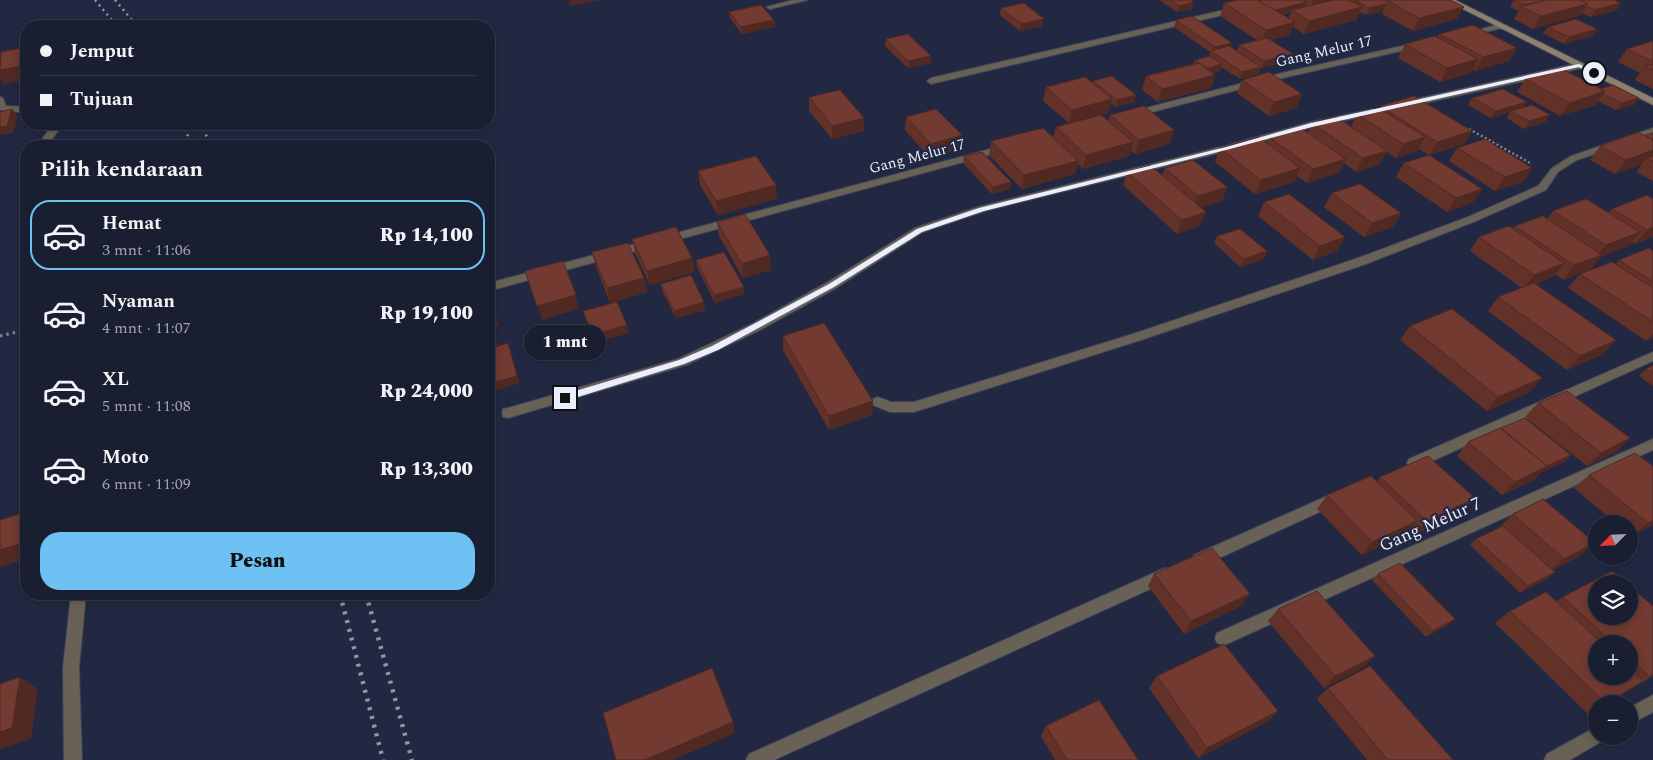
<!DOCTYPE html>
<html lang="id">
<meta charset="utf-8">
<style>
:root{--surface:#1a1e31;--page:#232739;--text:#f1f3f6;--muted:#9fa2ab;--line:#383c4d;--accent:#6dc2f3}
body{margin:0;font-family:Spectral,serif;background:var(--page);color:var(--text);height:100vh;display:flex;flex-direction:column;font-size:19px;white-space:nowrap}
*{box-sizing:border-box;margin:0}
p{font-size:16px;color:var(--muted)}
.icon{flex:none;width:28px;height:28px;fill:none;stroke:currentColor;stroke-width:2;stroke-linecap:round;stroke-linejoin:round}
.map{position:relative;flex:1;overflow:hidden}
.side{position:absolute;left:20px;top:140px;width:475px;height:460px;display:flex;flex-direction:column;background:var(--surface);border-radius:20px;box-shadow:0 2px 8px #0003,0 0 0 1px var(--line)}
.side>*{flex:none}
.top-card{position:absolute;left:20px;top:20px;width:475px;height:110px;border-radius:20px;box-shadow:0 2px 8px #0003,0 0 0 1px var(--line);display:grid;align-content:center;height:110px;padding:0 20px;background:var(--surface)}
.needle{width:32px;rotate:246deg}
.tools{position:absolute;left:1588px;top:515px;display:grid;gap:10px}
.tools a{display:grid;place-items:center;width:50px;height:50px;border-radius:50%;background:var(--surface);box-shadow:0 2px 8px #0003,0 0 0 1px var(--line);font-size:25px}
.end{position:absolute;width:22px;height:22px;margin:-11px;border:6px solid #ebeffd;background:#111;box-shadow:0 0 0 2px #111}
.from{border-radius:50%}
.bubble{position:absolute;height:35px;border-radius:18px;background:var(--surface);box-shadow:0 2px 8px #0003,0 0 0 1px var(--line);font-size:16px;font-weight:800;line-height:35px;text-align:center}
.top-card b{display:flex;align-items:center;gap:18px;height:48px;font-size:19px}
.top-card b+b{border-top:1px solid var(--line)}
.top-card i{width:12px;height:12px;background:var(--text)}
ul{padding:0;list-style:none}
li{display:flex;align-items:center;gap:15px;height:70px;margin:0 10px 8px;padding:0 10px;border:2px solid transparent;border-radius:20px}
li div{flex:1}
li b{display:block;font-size:19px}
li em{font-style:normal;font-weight:800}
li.active{border-color:var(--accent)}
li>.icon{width:45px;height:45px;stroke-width:1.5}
h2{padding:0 20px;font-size:22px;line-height:60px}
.cta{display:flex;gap:10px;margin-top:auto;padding:10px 20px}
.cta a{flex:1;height:58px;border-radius:20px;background:var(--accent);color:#111;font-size:20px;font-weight:800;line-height:58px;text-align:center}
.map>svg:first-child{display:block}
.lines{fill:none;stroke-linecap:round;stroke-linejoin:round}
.street-casing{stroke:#3e445b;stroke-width:2}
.secondary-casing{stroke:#3e445b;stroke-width:2}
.path-far1{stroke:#7f8498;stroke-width:2.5;stroke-dasharray:2 2.5;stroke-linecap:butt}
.path{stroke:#7f8498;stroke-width:3;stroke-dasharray:2.5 4;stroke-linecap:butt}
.street{fill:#696155;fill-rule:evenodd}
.secondary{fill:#8d806d;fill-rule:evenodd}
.rail-far1{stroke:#9095a8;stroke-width:2.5;stroke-dasharray:2 4;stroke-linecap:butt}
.rail{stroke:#9095a8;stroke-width:4.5;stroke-dasharray:3 6;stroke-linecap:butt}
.wall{fill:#623229;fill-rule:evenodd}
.shaded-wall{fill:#502922}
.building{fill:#723a30;stroke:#502922}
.route{fill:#ebeffd}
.labels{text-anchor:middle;stroke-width:4.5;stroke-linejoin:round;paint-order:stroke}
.far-street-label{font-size:15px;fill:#ebeffd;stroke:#222841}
.street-label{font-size:18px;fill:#ebeffd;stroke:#222841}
</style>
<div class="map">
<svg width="1653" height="760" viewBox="0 0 1653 760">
<rect width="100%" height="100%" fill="#222841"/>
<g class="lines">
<g class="street-casing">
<g id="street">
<polygon points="793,0 808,0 770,9 766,7"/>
<polygon points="1237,7 1241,9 1240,11 931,84 927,81 931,78"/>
<polygon points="1500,24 1504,26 1503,28 1466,36 1462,34"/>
<polygon points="1420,42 1423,42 1423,46 1287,77 1133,117 1128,114 1130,112 1286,72"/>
<polygon points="1579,63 1583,66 1582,68 1407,107 1402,104 1407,101"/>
<polygon points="0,97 3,98 6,106 26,107 26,113 0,110"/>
<polygon points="1373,109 1378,112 1376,114 1312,127 1231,150 985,211 923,232 836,288 760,330 686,365 508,418 503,417 502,413 503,409 508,408 678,359 752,324 828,282 915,228 978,207 1225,146 1311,122"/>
<polygon points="53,124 63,124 47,146 37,146"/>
<polygon points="1653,128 1653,134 1577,160 1558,172 1546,190 1476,221 1366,264 1144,339 914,412 890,412 873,405 872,402 873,399 878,397 891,402 914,402 1136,333 1358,258 1468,217 1538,186 1552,168 1571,156"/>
<polygon points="1005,145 1010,148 1008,150 489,291 489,283"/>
<polygon points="1653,352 1653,361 1419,467 1414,468 1409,467 1407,463 1409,459"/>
<polygon points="1653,439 1653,450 1229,643 1223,645 1217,643 1215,638 1217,633"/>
<polygon points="1334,493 1339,495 1341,499 1339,503 1204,565 1199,566 1194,565 1192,560 1194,555"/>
<polygon points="1165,568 1170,570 1172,575 1170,580 774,760 746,760 749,754"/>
<polygon points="71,594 86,594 79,668 82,760 64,760 63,668"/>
<polygon points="1653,695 1653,712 1629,725 1629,708"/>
<polygon points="1596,727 1596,736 1604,736 1602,741 1570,760 1544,760 1547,754"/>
</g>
</g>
<g class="secondary-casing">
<polygon id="secondary" points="1445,0 1455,0 1653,98 1653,105"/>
</g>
<polyline class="path-far1" points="1469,129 1532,164"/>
<polyline class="path" points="0,336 26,330"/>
<use href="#street" class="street"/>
<use href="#secondary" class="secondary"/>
<g class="rail-far1">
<polyline points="95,0 117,26"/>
<polyline points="115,0 137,26"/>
<polyline points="181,124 194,146"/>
<polyline points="200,124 212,146"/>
</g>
<g class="rail">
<polyline points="340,594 383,760"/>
<polyline points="366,594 412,760"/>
</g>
</g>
<g class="wall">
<polygon points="1159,0 1190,0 1192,9 1177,12"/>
<path d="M1261,0H1451L1457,19L1413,31L1382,14L1383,11L1366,15L1360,12L1356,20L1304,34L1293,27L1290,35L1271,40L1293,54L1290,61L1262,68H1261L1258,74L1240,79L1221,67L1220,71L1213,73L1215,75L1211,88L1158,102L1142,90L1146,76L1193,64L1195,60L1209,56L1210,52L1174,27L1176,20L1231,47L1237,51L1239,45L1257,40L1220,16L1224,3ZM1291,12L1288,19L1282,15Z"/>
<polygon points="1514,0 1614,0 1617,10 1591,17 1582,13 1579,16 1533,29 1514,19 1519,11 1510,7"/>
<polygon points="1001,8 1042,26 1020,31 1000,15"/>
<polygon points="729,12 774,20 775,27 742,34 730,18"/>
<polygon points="1548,27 1597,29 1593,36 1564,44 1543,33"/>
<polygon points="1439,34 1517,48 1509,61 1475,71 1472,69 1471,73 1440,82 1398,58 1405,44 1438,37"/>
<polygon points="886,39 931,56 931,63 908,68 885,46"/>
<polygon points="1653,41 1653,89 1635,80 1640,73 1618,62 1627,49"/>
<polygon points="1525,79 1600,89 1639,98 1634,105 1616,110 1598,101 1596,105 1560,116 1517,92"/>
<polygon points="1242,80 1302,94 1296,108 1269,116 1237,93"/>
<polygon points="1093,81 1136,95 1134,102 1115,107 1111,103 1108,113 1069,123 1043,101 1046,87 1092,83"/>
<polygon points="809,97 864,131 832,139 809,111"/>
<polygon points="1472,98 1527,102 1523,108 1550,115 1545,122 1524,129 1507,118 1510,112 1491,118 1468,105"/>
<polygon points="1380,106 1472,131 1464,144 1429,155 1419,149 1418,151 1396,158 1386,152 1379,165 1356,172 1344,163 1339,173 1307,183 1297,176 1294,182 1255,194 1215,162 1220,148 1267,143 1269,137 1308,132 1312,123 1351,127 1357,114 1379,108"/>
<polygon points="1110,115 1170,144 1135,154 1130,150 1129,156 1083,169 1078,164 1075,174 1022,189 989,155 991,141 1053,137 1056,127 1108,121"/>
<polygon points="906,117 962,135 960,149 929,157 905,130"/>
<polygon points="1653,133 1653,181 1636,172 1642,164 1615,174 1590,160 1600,146 1645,135"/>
<polygon points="1457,148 1532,168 1523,182 1495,191 1449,161"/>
<polygon points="964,156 1011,182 1010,189 992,194 963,163"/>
<polygon points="1404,163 1482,189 1472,203 1447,212 1396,177"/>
<polygon points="1165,168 1227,187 1222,201 1200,208 1206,212 1200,226 1177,234 1123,185 1127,172 1162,175"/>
<polygon points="698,171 777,199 718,215 700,185"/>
<polygon points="1332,193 1401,213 1393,227 1364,237 1324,207"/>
<polygon points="1653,199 1653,237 1635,244 1632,242 1628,246 1601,257 1591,269 1563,280 1555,274 1553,277 1536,284 1603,354 1567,370 1488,311 1498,297 1522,288 1470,251 1479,237 1513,229 1515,226 1547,219 1553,211 1608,213 1612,209"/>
<polygon points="1264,202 1345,237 1337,251 1313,260 1258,216"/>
<polygon points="717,222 771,270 743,278 719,236"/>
<polygon points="1217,236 1267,251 1264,259 1240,267 1214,243"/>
<polygon points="632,239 692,258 694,272 650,285 635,253"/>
<polygon points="1653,251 1653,338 1646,341 1568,288 1580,274 1616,264 1619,260"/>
<polygon points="592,252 644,278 647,292 610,303 596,266"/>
<polygon points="696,260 744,294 715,303 697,267"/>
<polygon points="661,284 706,310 676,318 662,291"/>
<polygon points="583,311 628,333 595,342"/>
<polygon points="1410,326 1530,392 1487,411 1400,340"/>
<polygon points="783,336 872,415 829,430 783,350"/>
<polygon points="1653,365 1653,386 1639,376 1646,369"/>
<polygon points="1538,403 1630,438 1616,452 1587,466 1525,417"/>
<polygon points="1468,442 1571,455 1564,462 1540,473 1534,480 1502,495 1457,456"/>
<polygon points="1653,466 1653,525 1632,536 1629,533 1629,524 1617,524 1574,488 1589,475"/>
<polygon points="1380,477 1475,498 1463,512 1415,534 1410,529 1406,534 1362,555 1317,509 1327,495 1377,482"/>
<polygon points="1513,514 1580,556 1552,570 1547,579 1520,593 1470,545 1476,539 1500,527 1499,527"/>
<polygon points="1154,574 1241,606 1184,634 1148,586"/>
<polygon points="1378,574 1448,625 1426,637 1372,580"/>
<path d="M1563,597L1653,606V676L1606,704H1596V709L1588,714L1495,623L1510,611L1557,601ZM1596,644H1629V676Z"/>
<polygon points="1278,609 1364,667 1324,688 1268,621"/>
<polygon points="1157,676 1278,711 1267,722 1198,758 1149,688"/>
<polygon points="1328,688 1453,760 1367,760 1317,699"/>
<polygon points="1046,726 1138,760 1055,760 1041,736"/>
</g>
<g class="shaded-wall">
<polygon points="569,0 601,0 570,6"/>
<polygon points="1313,0 1344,0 1309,9"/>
<polygon points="1194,2 1192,9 1177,12 1179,6"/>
<polygon points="1307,2 1304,9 1292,10 1291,12 1271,17 1274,11"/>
<polygon points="1621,3 1617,10 1591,17 1595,10"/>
<polygon points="1386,4 1383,11 1366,15 1369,8"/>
<polygon points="1588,4 1579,16 1533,29 1541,16"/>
<polygon points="1362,7 1356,20 1304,34 1309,21"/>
<polygon points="1464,7 1457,19 1413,31 1419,18"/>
<polygon points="1044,19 1042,26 1020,31 1021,24"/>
<polygon points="774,20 775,27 742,34 741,27"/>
<polygon points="1295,22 1290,35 1261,43 1266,30"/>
<polygon points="1597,29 1593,36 1564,44 1569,37"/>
<polygon points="1232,43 1230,50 1214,53 1215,47"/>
<polygon points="1517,48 1509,61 1475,71 1483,57"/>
<polygon points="1293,54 1290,61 1262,68 1264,61"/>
<polygon points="931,56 931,63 908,68 908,61"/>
<polygon points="1478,59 1471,73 1440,82 1447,68"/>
<polygon points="1222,64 1220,71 1204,75 1207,68"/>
<polygon points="26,65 26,80 4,84 0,78 0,70"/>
<polygon points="1261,67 1258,74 1240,79 1242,72"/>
<polygon points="1215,75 1211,88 1158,102 1162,89"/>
<polygon points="1605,91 1596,105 1560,116 1570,103"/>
<polygon points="1302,94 1296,108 1269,116 1274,102"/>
<polygon points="1136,95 1134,102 1115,107 1117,100"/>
<polygon points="1639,98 1634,105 1616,110 1622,103"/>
<polygon points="1112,99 1108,113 1069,123 1072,110"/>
<polygon points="1527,102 1522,109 1511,111 1510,112 1491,118 1496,111"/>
<polygon points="12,109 18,116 13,133 0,135 0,127"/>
<polygon points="1550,115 1545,122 1524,129 1529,121"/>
<polygon points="864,118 864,131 832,139 832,126"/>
<polygon points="1174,130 1170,144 1135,154 1139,140"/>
<polygon points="1472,131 1464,144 1429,155 1437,142"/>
<polygon points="962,135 960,149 929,157 931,144"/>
<polygon points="1425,137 1418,151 1396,158 1403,144"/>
<polygon points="1133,142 1129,156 1083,169 1086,155"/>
<polygon points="1653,150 1653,160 1647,158 1642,164 1615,174 1626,160"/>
<polygon points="1387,151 1379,165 1356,172 1363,158"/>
<polygon points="1346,159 1339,173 1307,183 1313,169"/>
<polygon points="1078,161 1075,174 1022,189 1024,175"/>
<polygon points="1300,168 1294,182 1255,194 1261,180"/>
<polygon points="1532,168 1523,182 1495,191 1505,177"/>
<polygon points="1011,182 1010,189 992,194 993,187"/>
<polygon points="776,185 777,199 718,215 716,201"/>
<polygon points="1227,187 1222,201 1193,210 1198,196"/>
<polygon points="1482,189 1472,203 1447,212 1456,198"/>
<polygon points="1206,212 1200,226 1177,234 1182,220"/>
<polygon points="1401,213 1393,227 1364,237 1372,223"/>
<polygon points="1653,227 1653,237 1635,244 1647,230"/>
<polygon points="1640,232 1628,246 1601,257 1591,269 1563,280 1574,265 1596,257 1606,245"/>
<polygon points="1345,237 1337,251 1313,260 1320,246"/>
<polygon points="1267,251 1264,259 1240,267 1244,259"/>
<polygon points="770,255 771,270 743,278 742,264"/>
<polygon points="692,258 694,272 650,285 647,271"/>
<polygon points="1564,263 1553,277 1523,289 1534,275"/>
<polygon points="644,278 647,292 610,303 607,288"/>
<polygon points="744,287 744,294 715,303 714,295"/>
<polygon points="489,293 499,326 493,328 499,349 489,352"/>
<polygon points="576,295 579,309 542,320 537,306"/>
<polygon points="704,302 706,310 676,318 674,311"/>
<polygon points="627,325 628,333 595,342 593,335"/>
<polygon points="1653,334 1653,338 1646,341"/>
<polygon points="1616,340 1603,354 1567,370 1580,356"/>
<polygon points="508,343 520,383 491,392 489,386 489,384"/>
<polygon points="1542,378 1530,392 1487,411 1498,397"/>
<polygon points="873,401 872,415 829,430 829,416"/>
<polygon points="1630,438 1616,452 1587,466 1601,453"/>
<polygon points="1571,455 1564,462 1540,473 1547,466"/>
<polygon points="1547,466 1534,480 1502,495 1515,482"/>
<polygon points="1475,498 1463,512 1415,534 1427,521"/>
<polygon points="1653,520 1653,525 1632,536 1648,523"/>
<polygon points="1417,521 1406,534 1362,555 1372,542"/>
<polygon points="26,542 26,559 0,567 0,550"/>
<polygon points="1595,543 1580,556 1549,571 1564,559"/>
<polygon points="1555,572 1547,579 1520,593 1528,586"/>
<polygon points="1250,594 1241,606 1184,634 1191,621"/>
<polygon points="1455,619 1448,625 1426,637 1433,631"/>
<polygon points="1375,656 1364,667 1324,688 1335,676"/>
<polygon points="20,677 38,689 31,739 0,749 0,732"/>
<polygon points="1278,711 1267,722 1198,758 1207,748"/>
<polygon points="733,722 735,733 673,760 645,760"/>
</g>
<g class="building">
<polygon points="1171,0 1190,0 1194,2 1179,6"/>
<polygon points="1237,0 1258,0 1295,22 1266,30 1224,3"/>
<polygon points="1261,0 1303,0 1307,2 1275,10 1258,1"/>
<polygon points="1334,0 1349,0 1362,7 1309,21 1292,10"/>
<polygon points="1354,0 1392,0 1388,1 1386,4 1369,8"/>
<polygon points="1392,0 1451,0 1464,7 1419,18 1388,1"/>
<polygon points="1514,0 1546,0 1525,5"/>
<polygon points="1546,0 1580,0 1588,4 1541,16 1521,7"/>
<polygon points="1580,0 1614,0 1621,3 1595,10 1586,6 1588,4"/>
<polygon points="1024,3 1044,19 1021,24 1001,8"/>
<polygon points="761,5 774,20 741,27 729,12"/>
<polygon points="1192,16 1232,43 1215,47 1176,20"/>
<polygon points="1576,19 1597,29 1569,37 1548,27"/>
<polygon points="1473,25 1517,48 1483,57 1439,34"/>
<polygon points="908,34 931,56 908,61 886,39"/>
<polygon points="1435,36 1478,59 1447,68 1405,44"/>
<polygon points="1267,38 1293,54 1264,61 1239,45"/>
<polygon points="1653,41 1653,61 1652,61 1627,49"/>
<polygon points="1229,46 1261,67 1242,72 1211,51"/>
<polygon points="26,47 26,65 0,70 1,52"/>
<polygon points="1210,56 1222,64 1207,68 1195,60"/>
<polygon points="1199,63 1215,75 1162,89 1146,76"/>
<polygon points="1653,64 1653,70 1645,66"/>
<polygon points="1560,68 1605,91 1570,103 1525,79"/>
<polygon points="1269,72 1302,94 1274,102 1242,80"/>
<polygon points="1112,76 1136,95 1117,100 1093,81"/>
<polygon points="1085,77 1112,99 1072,110 1046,87"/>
<polygon points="1613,85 1639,98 1622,103 1603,94 1605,91 1600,89"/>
<polygon points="1503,89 1527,102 1496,111 1472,98"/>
<polygon points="840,90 864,118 832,126 809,97"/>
<polygon points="1414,96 1472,131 1437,142 1380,106"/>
<polygon points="1532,105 1550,115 1529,121 1511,111"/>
<polygon points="1144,106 1174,130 1139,140 1110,115"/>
<polygon points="1379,108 1425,137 1403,144 1357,114"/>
<polygon points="12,109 7,126 0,127 0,112"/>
<polygon points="936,109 962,135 931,144 906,117"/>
<polygon points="1101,115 1133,142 1086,155 1056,127"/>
<polygon points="1335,116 1387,151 1363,158 1312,123"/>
<polygon points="1043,128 1078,161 1024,175 991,141"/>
<polygon points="1301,128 1346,159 1313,169 1269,137"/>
<polygon points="1638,132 1653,140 1653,150 1626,160 1600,146"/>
<polygon points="1653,133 1653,140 1645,135"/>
<polygon points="1259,137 1300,168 1261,180 1220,148"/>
<polygon points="1485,139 1532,168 1505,177 1457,148"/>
<polygon points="982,152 1011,182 993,187 964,156"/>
<polygon points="1429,155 1482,189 1456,198 1404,163"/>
<polygon points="756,156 776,185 716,201 698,171"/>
<polygon points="1653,156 1653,161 1647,158"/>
<polygon points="1193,160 1227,187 1198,196 1165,168"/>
<polygon points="1150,165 1206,212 1182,220 1127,172"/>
<polygon points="1360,184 1401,213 1372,223 1332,193"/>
<polygon points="1289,194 1345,237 1320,246 1264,202"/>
<polygon points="1647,195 1653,199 1653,227 1647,230 1612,209"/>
<polygon points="1586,199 1640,232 1606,245 1553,211"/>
<polygon points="745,214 770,255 742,264 717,222"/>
<polygon points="1543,216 1602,255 1574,265 1515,226"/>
<polygon points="1509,226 1564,263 1534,275 1479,237"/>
<polygon points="676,227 692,258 647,271 632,239"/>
<polygon points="1240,229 1267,251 1244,259 1217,236"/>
<polygon points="628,243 644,278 607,288 592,252"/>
<polygon points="1649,248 1653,251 1653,282 1619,260"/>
<polygon points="724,252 744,287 714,295 696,260"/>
<polygon points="563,261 576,295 537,306 525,271"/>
<polygon points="1612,262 1653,288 1653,322 1580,274"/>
<polygon points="691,275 704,302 674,311 661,284"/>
<polygon points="1534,283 1616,340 1580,356 1498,297"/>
<polygon points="489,294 496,319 489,321"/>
<polygon points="617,302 627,325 593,335 583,311"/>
<polygon points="1452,309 1542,378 1498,397 1410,326"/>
<polygon points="491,323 496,342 489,344 489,324"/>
<polygon points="824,323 873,401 829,416 783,336"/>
<polygon points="508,343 517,376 489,384 489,349"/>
<polygon points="1653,365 1653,373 1646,369"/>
<polygon points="1567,391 1630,438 1601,453 1538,403"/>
<polygon points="1525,418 1571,455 1547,466 1501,428"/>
<polygon points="1500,428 1547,466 1515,482 1468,442"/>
<polygon points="1635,453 1653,466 1653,520 1648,523 1589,475"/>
<polygon points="1428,456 1475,498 1427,521 1380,477"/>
<polygon points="1371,476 1417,521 1372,542 1327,495"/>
<polygon points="1543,499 1595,543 1564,559 1513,514"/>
<polygon points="26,512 26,542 0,550 0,520"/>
<polygon points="1503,526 1555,572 1528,586 1476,539"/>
<polygon points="1212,548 1250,594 1191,621 1154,574"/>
<polygon points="1400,563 1455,619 1433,631 1378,574"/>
<polygon points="1612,571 1627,584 1596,584 1596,616 1629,616 1629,586 1653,606 1653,675 1650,677 1629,657 1629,644 1614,644 1563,597"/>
<polygon points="1317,591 1375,656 1335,676 1278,609"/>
<polygon points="1546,592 1603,644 1596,644 1596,676 1629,676 1629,668 1643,681 1606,703 1510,611"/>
<polygon points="1224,644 1278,711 1207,748 1157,676"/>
<polygon points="1370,666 1453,760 1388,760 1328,688"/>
<polygon points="712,668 733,722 645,760 616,760 603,713"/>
<polygon points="20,677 12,728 0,732 0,684"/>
<polygon points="1099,700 1138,760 1067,760 1046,726"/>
</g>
<polygon class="route" points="1579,64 1597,73 1592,74 1579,67 1312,127 1230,149 984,211 922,232 834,287 718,350 684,364 565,401 561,398 562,395 679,360 712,346 829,284 917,229 979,208 1226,147 1311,123"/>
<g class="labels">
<g class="far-street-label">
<text transform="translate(1324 51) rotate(-13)" y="5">Gang Melur 17</text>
<text transform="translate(917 156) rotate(-15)" y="5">Gang Melur 17</text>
</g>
<g class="street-label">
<text transform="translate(1430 524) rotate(-24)" y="6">Gang Melur 7</text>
</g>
</g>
</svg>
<div class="tools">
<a><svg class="needle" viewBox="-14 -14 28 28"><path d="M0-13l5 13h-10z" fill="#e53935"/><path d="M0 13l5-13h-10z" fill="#9fa2ab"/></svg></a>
<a><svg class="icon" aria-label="layers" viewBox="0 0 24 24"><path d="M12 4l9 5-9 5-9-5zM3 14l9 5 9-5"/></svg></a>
<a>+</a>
<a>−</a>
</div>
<i class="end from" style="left:1594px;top:73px"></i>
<i class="end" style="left:565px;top:398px"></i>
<div class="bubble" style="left:524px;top:325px;width:82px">1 mnt</div>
<div class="top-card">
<b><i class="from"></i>Jemput</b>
<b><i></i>Tujuan</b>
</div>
<section class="side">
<h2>Pilih kendaraan</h2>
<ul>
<li class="active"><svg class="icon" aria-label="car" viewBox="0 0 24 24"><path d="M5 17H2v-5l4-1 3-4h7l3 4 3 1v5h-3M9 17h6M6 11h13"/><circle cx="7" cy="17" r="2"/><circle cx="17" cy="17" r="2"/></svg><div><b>Hemat</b><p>3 mnt · 11:06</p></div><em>Rp 14,100</em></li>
<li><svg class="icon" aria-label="car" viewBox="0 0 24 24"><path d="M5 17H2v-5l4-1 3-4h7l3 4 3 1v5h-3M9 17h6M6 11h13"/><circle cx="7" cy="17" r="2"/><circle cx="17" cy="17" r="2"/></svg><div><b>Nyaman</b><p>4 mnt · 11:07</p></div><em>Rp 19,100</em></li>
<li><svg class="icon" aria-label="car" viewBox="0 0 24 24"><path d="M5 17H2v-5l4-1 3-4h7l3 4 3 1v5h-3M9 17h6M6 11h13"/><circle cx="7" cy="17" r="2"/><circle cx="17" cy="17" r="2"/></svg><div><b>XL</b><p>5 mnt · 11:08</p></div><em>Rp 24,000</em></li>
<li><svg class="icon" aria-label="car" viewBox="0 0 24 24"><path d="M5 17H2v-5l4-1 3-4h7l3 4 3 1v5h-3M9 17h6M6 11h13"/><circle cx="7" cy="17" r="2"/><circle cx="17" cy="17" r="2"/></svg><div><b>Moto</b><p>6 mnt · 11:09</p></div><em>Rp 13,300</em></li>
</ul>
<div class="cta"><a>Pesan</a></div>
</section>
</div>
